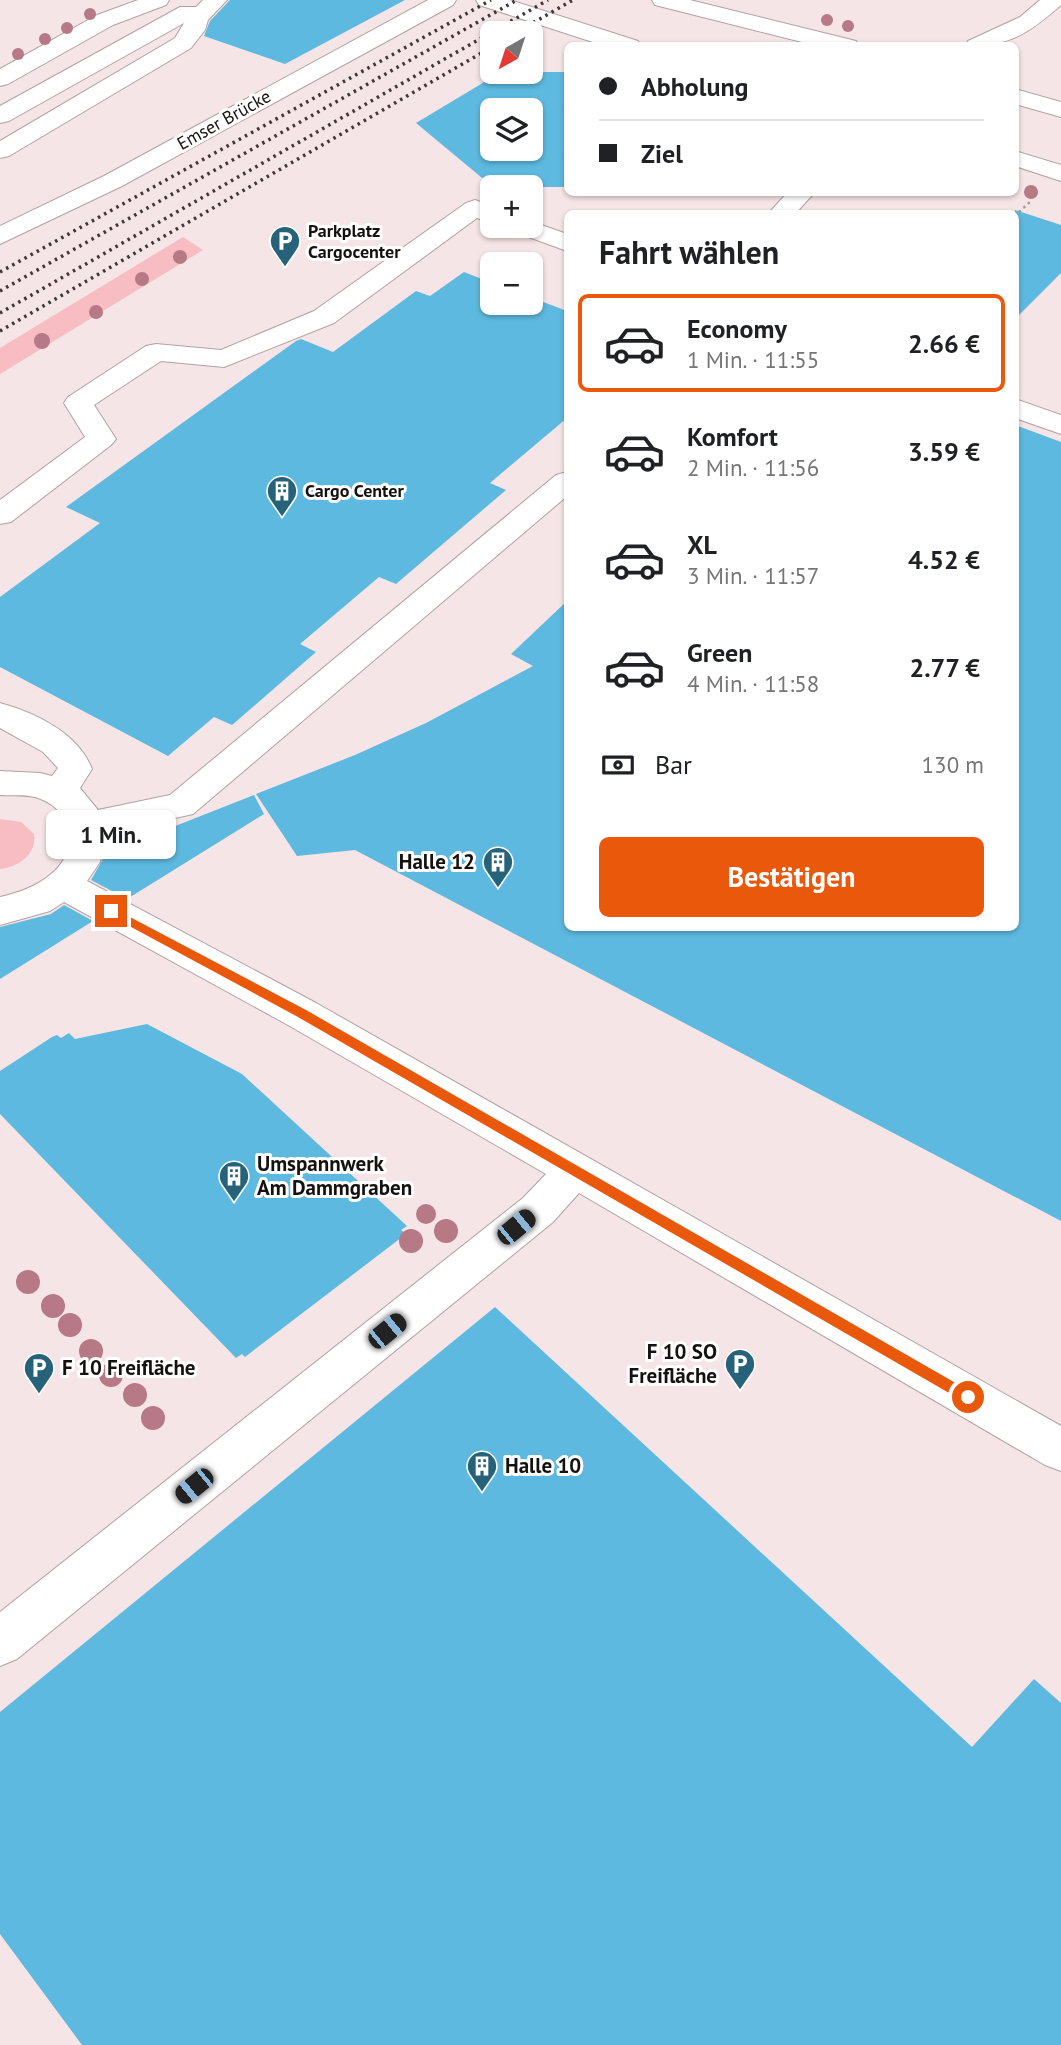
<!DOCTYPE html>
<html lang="de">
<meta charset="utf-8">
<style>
:root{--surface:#fff;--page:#f6f6f6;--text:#202124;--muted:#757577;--line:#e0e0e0;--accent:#ea580c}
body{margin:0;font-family:"PT Sans",sans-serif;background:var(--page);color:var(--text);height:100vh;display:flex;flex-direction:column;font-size:26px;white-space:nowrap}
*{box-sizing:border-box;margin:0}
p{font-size:23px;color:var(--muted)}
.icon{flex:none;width:38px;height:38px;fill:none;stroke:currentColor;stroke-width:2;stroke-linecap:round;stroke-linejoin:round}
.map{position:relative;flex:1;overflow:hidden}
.sheet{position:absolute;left:564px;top:210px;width:455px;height:721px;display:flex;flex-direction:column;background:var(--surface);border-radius:10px;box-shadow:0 2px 5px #0004}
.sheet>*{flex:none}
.top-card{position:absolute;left:564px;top:42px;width:455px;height:154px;border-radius:10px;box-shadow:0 2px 5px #0004;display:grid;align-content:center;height:154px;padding:0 35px;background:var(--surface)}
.needle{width:46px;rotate:219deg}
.buttons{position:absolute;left:480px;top:21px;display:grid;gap:14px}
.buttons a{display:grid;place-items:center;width:63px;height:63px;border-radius:10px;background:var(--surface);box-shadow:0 2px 5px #0004;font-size:35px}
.end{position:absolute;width:32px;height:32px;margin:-16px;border:9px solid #ea580c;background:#fff;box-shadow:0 0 0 4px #fff}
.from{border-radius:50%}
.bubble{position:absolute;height:49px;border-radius:10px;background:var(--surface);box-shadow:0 2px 5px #0004;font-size:23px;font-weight:700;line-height:49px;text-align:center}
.car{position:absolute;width:21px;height:42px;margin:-21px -10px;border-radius:9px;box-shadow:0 0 5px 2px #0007;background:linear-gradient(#222 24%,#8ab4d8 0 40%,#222 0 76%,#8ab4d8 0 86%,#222 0)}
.top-card b{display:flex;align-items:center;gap:24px;height:66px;font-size:26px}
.top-card b+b{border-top:2px solid var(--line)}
.top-card i{width:18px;height:18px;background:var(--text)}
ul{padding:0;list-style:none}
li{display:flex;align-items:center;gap:21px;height:98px;margin:0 14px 10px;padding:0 21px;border:4px solid transparent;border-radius:10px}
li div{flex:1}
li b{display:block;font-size:26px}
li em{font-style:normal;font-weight:700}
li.selected{border-color:var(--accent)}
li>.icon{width:63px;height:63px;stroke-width:1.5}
h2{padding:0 35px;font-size:32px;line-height:84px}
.pay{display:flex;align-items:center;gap:18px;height:77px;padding:0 35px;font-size:26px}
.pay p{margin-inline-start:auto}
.cta{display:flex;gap:14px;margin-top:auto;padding:14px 35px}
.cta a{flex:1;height:80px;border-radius:10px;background:var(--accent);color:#fff;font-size:28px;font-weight:700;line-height:80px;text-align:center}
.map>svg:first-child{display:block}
.green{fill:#f8bcc3}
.building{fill:#5db9df;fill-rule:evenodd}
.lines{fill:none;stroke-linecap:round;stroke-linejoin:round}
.minor-casing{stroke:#b1a1a2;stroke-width:2}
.path{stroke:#a79a9b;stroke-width:2.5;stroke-dasharray:2.5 3.5;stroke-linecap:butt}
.minor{fill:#fff;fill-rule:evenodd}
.rail{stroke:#3d3636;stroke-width:3.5;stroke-dasharray:2.5 4.5;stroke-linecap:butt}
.tree{fill:#b77986}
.route{fill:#ea580c}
.labels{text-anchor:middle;stroke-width:6;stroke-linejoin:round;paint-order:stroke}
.far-street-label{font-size:18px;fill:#161111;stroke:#fff}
.far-poi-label{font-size:18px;font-weight:bold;fill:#161111;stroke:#fff;text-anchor:start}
.poi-label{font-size:21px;font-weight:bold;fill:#161111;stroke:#fff;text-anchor:start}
</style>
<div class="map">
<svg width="1061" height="2045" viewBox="0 0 1061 2045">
<rect width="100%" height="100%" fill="#f6e5e6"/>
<g class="green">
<polygon points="183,237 203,250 0,374 0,348"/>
<path d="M0,819L21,822L34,834C37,854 19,867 0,869Z"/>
</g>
<g class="building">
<polygon points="230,0 405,0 285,64 204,36 210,21"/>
<path d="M501,72H567V187H493L416,123ZM492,110H530V149H492Z"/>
<polygon points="1015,210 1061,225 1061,273 1015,319"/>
<polygon points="464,272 492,283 492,303 530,303 530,297 567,311 567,418 490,483 506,490 396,584 379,577 300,644 316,652 232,725 214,717 168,756 0,667 0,597 100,523 66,507 296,341 301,339 333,352 416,291 430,296"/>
<polygon points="1015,425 1061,442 1061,1221 355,850 297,856 256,794 355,755 426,723 533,666 511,654 567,601 567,928 1015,928"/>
<polygon points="254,795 264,814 127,899 91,880 103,859 122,847"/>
<polygon points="64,905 93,921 0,979 0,927 51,914"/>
<polygon points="147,1024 242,1074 407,1226 401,1230 406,1234 245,1357 242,1354 236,1358 0,1114 0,1071 52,1037 57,1035 61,1038 69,1033 75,1039"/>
<polygon points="495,1307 972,1747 1034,1679 1061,1703 1061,2045 82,2045 0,1934 0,1712"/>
</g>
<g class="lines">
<g class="minor-casing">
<g id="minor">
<polygon points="138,0 169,0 166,5 113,25 8,84 0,86 0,69 97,15"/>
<polygon points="203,0 227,0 208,20 205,30 191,48 9,156 0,158 0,141 175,38 184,23 9,121 0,123 0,106 180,7 196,7"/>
<polygon points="428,0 456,0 453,5 122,186 0,244 0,226 104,176"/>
<polygon points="476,0 510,0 638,41 641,46 605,46 479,5"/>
<polygon points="652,0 690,0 856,41 859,46 818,46 655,5"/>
<path d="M1040,0H1061V5C1028,34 1010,46 965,46L968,41L1020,17Z"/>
<polygon points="1015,89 1061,102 1061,117 1015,104"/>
<polygon points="1015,151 1061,165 1061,181 1015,166"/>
<polygon points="788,192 815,192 795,214 768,214"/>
<polygon points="475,200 492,206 492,223 477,218 334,323 224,367 161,361 94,405 116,439 111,445 11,522 0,524 0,500 85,437 64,403 68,397 146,346 156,344 221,350 314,311 466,203"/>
<polygon points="530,221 567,234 567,251 512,231 508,226 530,226"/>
<polygon points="1015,399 1061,415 1061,434 1015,418"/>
<path d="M567,472V496L193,814L105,834L100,862L87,881L316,1003L1061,1426V1471L1045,1465L579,1193L553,1222L17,1659L0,1666V1612L523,1198L546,1174L288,1025L64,902L50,911L0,925V897C18,893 35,887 50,875C80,852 74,810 38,798C27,794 12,796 0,795V771L40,773L52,776L58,768L43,752L0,728V703C36,713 78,733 92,769L80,788L98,810L170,795L556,475Z"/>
</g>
</g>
<polyline class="path" points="1019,212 1031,201"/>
<use href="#minor" class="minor"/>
<g class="rail">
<polyline points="515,33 573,0"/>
<polyline points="0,272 491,0"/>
<polyline points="0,291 517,0"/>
<polyline points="0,313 548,0"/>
<polyline points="0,331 492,47"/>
</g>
</g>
<g class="tree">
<circle cx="90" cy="14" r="6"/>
<circle cx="827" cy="20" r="6"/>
<circle cx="848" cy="26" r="6"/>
<circle cx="67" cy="28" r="6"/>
<circle cx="45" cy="39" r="6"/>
<circle cx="18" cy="54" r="6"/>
<circle cx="1031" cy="192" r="7"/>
<circle cx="180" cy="257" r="7"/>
<circle cx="142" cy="279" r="7"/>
<circle cx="96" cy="312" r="7"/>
<circle cx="42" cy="341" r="8"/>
<circle cx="426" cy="1214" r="10"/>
<circle cx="446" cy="1231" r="12"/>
<circle cx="411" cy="1241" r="12"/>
<circle cx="28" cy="1282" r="12"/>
<circle cx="53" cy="1306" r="12"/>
<circle cx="70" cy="1325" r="12"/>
<circle cx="91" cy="1351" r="12"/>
<circle cx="111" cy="1375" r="12"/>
<circle cx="135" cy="1395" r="12"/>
<circle cx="153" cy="1418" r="12"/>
</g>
<polygon class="route" points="111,907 306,1010 973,1393 973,1401 963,1401 298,1017 107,914 107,908"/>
<defs>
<g id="parking-pin" transform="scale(1.575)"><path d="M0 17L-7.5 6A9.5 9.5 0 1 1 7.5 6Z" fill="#26637a" stroke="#fff"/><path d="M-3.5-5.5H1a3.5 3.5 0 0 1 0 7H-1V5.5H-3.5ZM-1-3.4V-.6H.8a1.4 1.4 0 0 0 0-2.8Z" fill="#fff"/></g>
<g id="building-pin" transform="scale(1.575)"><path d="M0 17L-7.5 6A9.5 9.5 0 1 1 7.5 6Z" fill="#26637a" stroke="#fff"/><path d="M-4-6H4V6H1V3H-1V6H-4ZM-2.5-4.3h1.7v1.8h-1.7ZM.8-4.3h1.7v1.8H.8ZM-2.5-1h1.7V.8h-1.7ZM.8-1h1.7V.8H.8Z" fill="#fff"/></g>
</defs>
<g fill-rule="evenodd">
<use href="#parking-pin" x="285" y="241"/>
<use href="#building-pin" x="282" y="491"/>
<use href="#building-pin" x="498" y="862"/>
<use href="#building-pin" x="234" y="1176"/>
<use href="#parking-pin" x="740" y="1364"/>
<use href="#parking-pin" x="39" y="1368"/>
<use href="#building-pin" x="482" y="1466"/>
</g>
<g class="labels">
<g class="far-street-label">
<text transform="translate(224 120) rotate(-29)" y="6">Emser Brücke</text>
</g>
<g class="far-poi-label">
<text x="308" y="237">Parkplatz<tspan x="308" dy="21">Cargocenter</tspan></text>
<text x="305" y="497">Cargo Center</text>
</g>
<g class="poi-label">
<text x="475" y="869" text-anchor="end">Halle 12</text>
<text x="257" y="1171">Umspannwerk<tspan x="257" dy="24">Am Dammgraben</tspan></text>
<text x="717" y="1359" text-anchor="end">F 10 SO<tspan x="717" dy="24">Freifläche</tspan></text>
<text x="62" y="1375">F 10 Freifläche</text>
<text x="505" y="1473">Halle 10</text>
</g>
</g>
</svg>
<div class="buttons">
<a><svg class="needle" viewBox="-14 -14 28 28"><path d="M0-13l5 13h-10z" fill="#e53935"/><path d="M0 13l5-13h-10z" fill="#757577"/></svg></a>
<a><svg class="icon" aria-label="layers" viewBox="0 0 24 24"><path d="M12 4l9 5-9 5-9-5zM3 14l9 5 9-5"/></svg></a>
<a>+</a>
<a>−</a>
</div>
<i class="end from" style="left:968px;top:1397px"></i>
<i class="end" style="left:111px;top:911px"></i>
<div class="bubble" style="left:46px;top:810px;width:130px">1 Min.</div>
<i class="car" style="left:516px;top:1227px;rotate:51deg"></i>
<i class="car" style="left:387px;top:1331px;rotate:51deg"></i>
<i class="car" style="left:194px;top:1486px;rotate:231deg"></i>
<div class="top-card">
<b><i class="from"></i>Abholung</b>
<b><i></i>Ziel</b>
</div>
<section class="sheet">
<h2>Fahrt wählen</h2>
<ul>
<li class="selected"><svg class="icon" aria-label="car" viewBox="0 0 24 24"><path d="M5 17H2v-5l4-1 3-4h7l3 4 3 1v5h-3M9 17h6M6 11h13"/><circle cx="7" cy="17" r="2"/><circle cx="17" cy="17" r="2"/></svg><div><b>Economy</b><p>1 Min. · 11:55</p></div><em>2.66 €</em></li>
<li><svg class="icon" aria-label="car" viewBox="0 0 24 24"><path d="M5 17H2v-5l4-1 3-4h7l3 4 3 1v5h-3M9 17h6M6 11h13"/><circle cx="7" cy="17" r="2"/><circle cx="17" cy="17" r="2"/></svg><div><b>Komfort</b><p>2 Min. · 11:56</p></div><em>3.59 €</em></li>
<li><svg class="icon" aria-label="car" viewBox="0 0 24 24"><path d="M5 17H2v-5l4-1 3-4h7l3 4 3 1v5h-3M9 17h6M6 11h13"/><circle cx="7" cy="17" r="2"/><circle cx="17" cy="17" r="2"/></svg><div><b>XL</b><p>3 Min. · 11:57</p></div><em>4.52 €</em></li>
<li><svg class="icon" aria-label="car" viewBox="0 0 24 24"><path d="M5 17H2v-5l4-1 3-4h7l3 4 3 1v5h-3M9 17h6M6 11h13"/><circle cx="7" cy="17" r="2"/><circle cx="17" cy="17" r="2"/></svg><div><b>Green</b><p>4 Min. · 11:58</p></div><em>2.77 €</em></li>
</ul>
<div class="pay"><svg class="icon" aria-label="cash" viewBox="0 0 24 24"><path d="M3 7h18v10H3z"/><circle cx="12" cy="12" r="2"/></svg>Bar<p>130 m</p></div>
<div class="cta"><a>Bestätigen</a></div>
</section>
</div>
